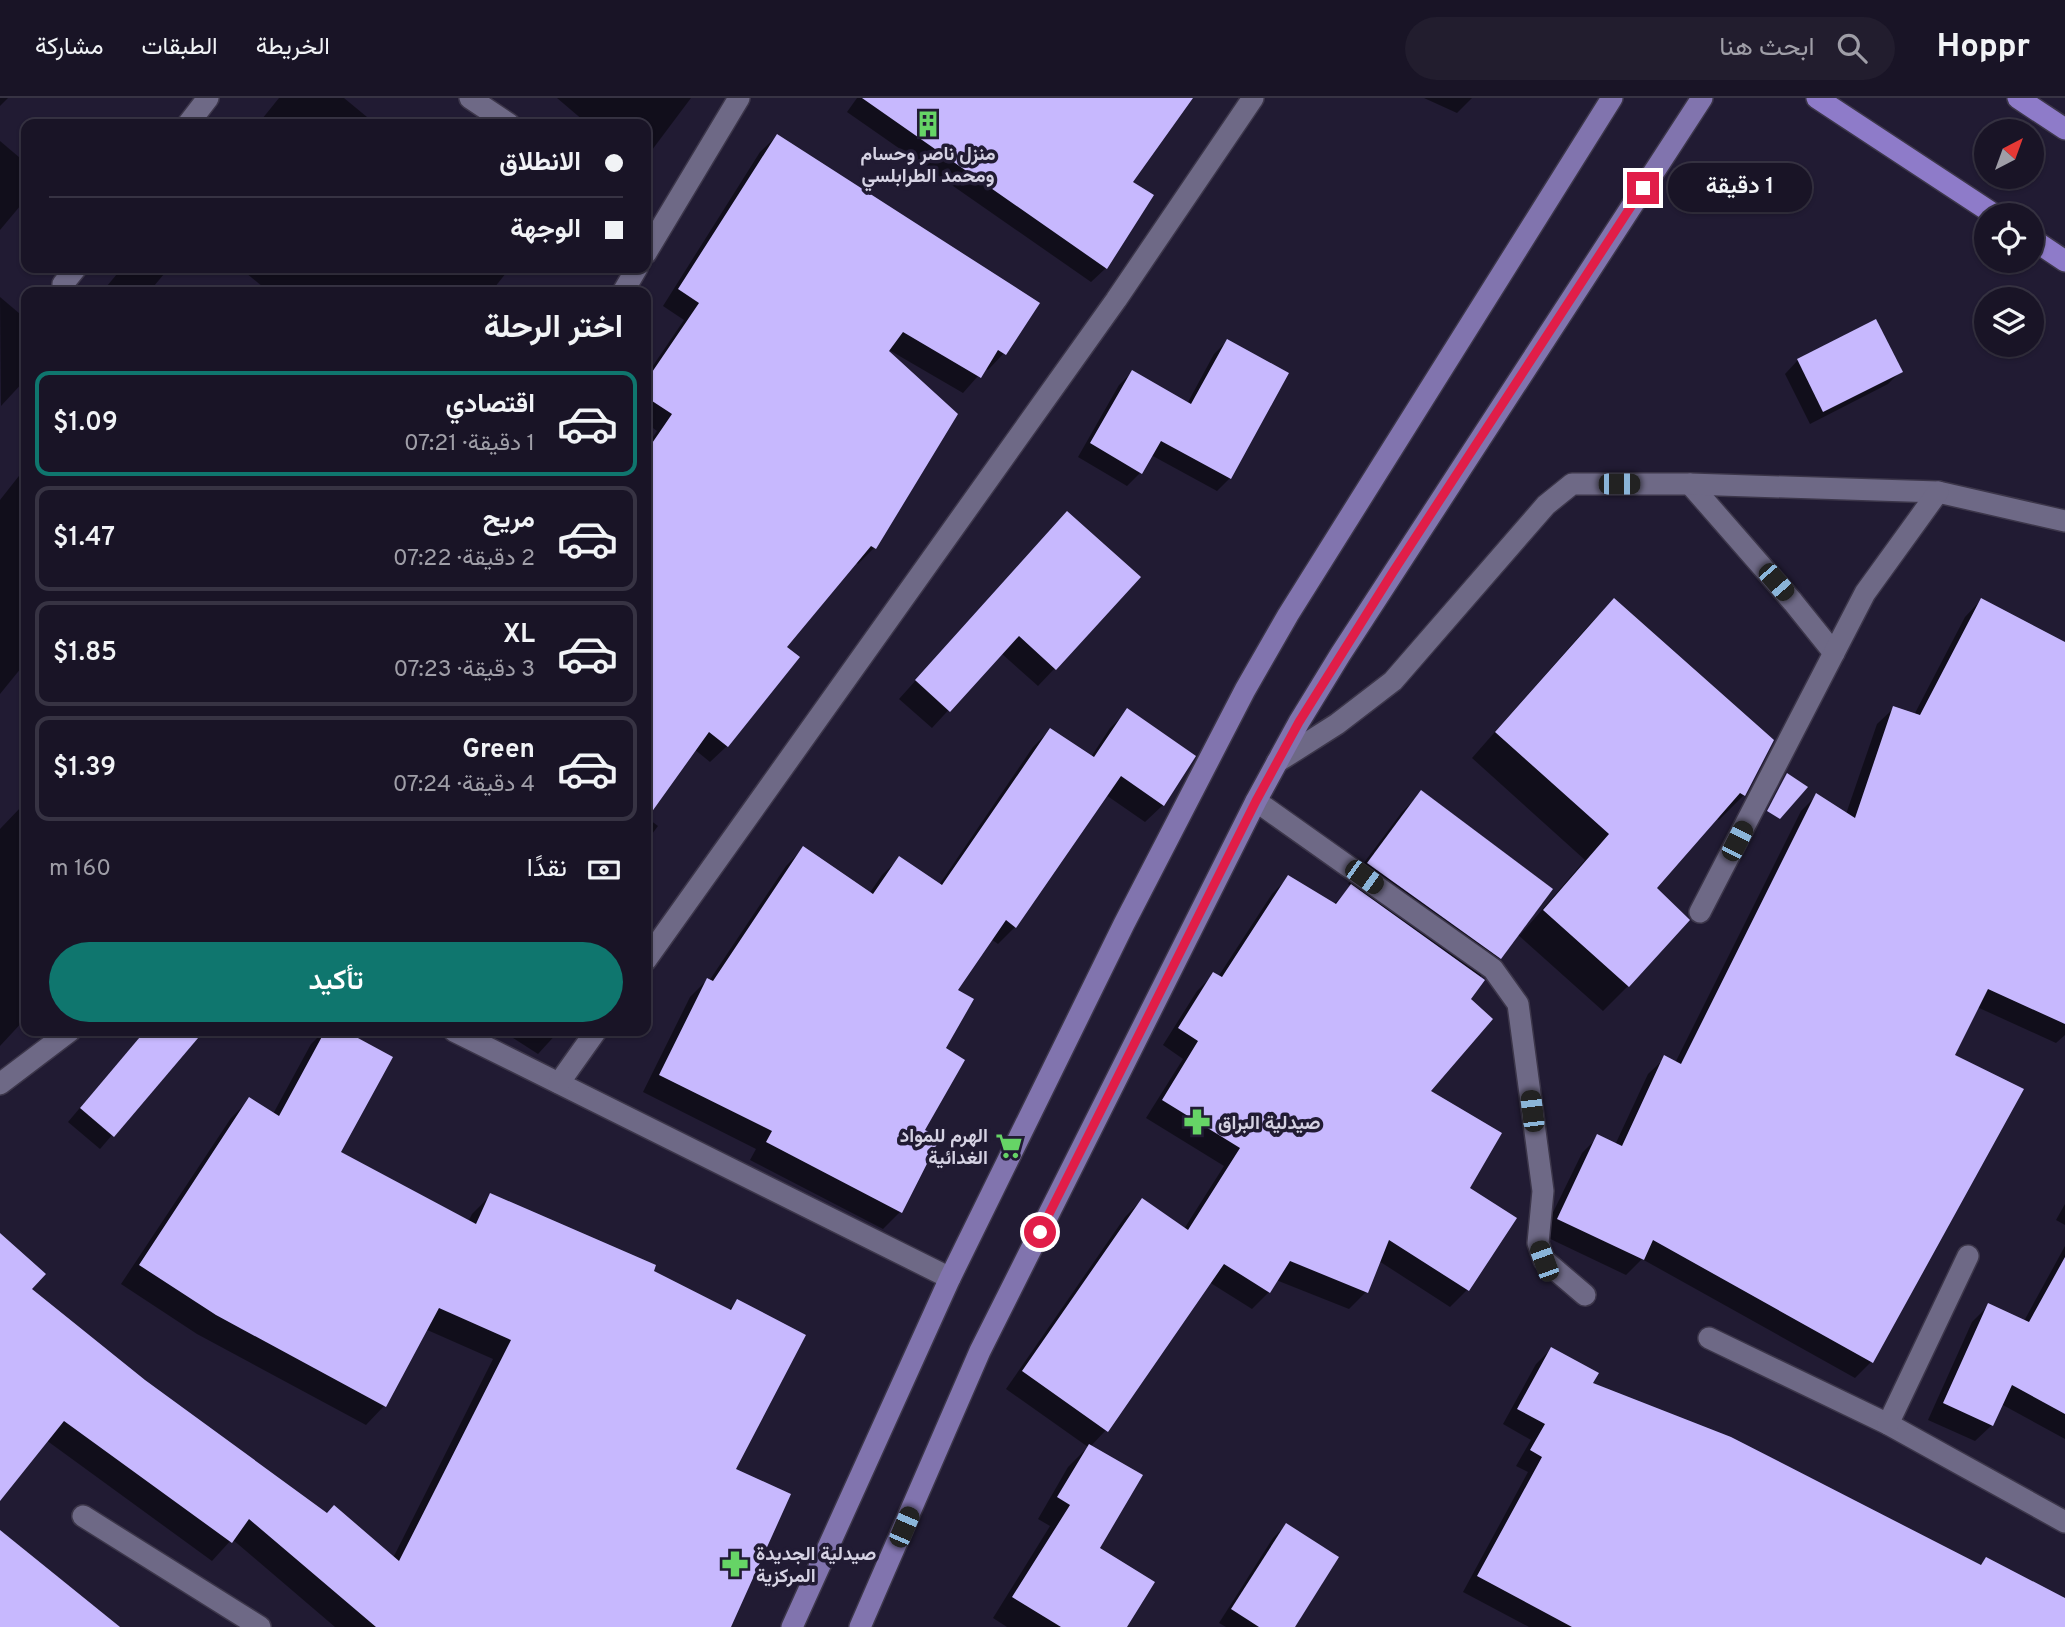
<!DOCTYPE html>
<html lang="ar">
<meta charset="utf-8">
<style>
:root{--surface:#191426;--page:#221d2e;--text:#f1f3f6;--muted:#9f9ea7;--line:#373343;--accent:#0f766e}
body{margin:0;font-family:Overpass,Vazirmatn,sans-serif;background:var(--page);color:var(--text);direction:rtl;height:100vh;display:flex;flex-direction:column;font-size:26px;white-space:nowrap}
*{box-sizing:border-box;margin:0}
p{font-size:23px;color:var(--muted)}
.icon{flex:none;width:38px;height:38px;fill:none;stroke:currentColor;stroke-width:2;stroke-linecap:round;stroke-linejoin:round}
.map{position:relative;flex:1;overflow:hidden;direction:ltr}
.details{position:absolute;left:21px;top:189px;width:630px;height:749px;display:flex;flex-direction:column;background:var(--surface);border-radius:14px;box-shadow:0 2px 5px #0004,0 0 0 2px var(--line);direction:rtl}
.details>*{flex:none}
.top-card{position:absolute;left:21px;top:21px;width:630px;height:154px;border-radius:14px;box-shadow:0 2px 5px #0004,0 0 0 2px var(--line);direction:rtl;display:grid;align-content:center;height:154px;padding:0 28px;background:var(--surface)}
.needle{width:46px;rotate:41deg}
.buttons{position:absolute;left:1974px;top:21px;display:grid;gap:14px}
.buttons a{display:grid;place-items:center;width:70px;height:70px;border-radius:50%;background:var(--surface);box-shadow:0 2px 5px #0004,0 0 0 2px var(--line);font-size:35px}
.end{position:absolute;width:32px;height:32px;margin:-16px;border:9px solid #e11d48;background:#fff;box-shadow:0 0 0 4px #fff}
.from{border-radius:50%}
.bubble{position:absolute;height:49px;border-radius:24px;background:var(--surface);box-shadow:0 2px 5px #0004,0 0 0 2px var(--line);font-size:23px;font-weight:600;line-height:49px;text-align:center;direction:rtl}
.car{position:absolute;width:21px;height:42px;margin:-21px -10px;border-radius:9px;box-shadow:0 0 5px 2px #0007;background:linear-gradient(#222 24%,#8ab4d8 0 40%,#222 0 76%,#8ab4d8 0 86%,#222 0)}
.top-card b{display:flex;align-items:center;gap:24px;height:66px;font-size:26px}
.top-card b+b{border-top:2px solid var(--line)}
.top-card i{width:18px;height:18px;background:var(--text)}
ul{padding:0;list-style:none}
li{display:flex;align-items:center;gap:21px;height:105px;margin:0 14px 10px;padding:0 14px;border:4px solid var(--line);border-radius:14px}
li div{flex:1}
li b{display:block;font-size:26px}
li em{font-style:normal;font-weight:600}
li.selected{border-color:var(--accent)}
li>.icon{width:63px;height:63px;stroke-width:1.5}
h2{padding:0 28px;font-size:32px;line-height:84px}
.pay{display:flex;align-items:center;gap:18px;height:77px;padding:0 28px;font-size:26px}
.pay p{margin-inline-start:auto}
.action{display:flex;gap:14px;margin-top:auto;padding:14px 28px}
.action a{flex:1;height:80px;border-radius:42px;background:var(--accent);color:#fff;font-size:28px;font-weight:600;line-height:80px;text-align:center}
header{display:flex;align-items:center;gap:42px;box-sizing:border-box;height:98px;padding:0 35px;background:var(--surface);border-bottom:2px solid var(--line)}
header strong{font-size:33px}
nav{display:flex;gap:38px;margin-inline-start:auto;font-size:24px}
.search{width:490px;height:63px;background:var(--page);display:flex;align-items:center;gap:18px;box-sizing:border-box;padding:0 24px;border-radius:38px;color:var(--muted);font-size:26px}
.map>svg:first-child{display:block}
.shadow{fill:#0007}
.building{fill:#c7b8fe}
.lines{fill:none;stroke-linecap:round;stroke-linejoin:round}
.minor-casing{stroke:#3c364a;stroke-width:24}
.major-casing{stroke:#3c364a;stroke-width:24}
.highway-casing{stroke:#3c364a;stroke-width:24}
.minor{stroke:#6e6986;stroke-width:21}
.major{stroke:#8174ae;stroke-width:21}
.highway{stroke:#8e7bc9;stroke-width:21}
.route{stroke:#e11d48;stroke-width:9}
.labels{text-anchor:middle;stroke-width:7;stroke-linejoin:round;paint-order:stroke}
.poi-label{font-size:19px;font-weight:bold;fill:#d6d3e4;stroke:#211b33;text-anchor:start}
</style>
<header>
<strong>Hoppr</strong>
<div class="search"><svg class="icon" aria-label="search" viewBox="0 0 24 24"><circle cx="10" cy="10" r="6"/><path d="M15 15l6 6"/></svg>ابحث هنا</div>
<nav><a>الخريطة</a><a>الطبقات</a><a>مشاركة</a></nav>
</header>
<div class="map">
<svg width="2065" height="1529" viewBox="0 0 2065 1529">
<rect width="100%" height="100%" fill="#211b33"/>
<g class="shadow">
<polygon points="0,0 8,0 0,8"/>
<polygon points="279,0 344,0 367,19 361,26 258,26"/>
<polygon points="557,0 691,0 646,60 646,26 581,26 584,23"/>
<polygon points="857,0 1191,0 1130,84 1106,170 1091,184 847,14"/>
<polygon points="1424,0 1472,0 1457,15"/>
<polygon points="777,38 1004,255 988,272 985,270 963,295 884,249 874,450 858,466 855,464 785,549 797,559 727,648 710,664 694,651 646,719 646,349 657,333 646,325 646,278 684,222 663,208 760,54"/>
<polygon points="0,43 26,65 26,101 0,132"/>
<polygon points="122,170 169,170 149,194 102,194"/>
<polygon points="240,170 510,170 491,194 269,194"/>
<polygon points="0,199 26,221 26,281 1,308"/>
<polygon points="1875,223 1901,273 1888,286 1810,326 1785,276 1798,262"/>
<polygon points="1227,243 1286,275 1230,380 1217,393 1151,357 1140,375 1127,388 1078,359 1119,287 1132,274 1187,306 1214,256"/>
<polygon points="26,369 26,528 19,537 26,543 26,564 0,596 0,402"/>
<polygon points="1050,433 1055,570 1038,588 1001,555 932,630 899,601"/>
<polygon points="1614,502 1772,642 1744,697 1719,722 1715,720 1654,790 1628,888 1603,913 1517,836 1500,859 1479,880 1429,993 1468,1090 1514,1120 1467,1192 1450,1209 1379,1163 1366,1194 1349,1211 1276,1182 1269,1194 1252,1211 1209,1184 1106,1332 1090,1349 1098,1450 1125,1529 1007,1529 993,1520 1050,1428 1038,1421 1068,1369 1088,1349 1006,1291 1125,1119 1142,1102 1184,1131 1224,1068 1146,1020 1183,961 1163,947 1197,893 1214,876 1218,879 1272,796 1289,779 1333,807 1352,788 1348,786 1402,714 1421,695 1520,837 1585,762 1472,660 1589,527"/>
<polygon points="1981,502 2065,546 2065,937 2056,945 1977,909 1953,958 1871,1264 1855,1280 1642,1161 1626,1177 1542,1137 1582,1055 1598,1039 1615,1047 1648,976 1665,960 1675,965 1801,713 1817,697 1846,716 1877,626 1894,610 1914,617 1965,519"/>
<polygon points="1128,613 1163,707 1145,724 1106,697 1015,829 998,846 991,841 955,892 923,1033 900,1114 883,1131 750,1062 756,1051 643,994 690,899 707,882 709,883 786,768 803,751 869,796 882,777 900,760 939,787 1033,649 1050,632 1091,659 1110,630"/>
<polygon points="20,710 26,714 26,880 22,885 26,889 26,920 0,948 0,731"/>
<polygon points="646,719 658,728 646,744"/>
<polygon points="145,933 202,933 100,1051 68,1024"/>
<polygon points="324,933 341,933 390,959 339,1054 468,1124 472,1116 491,1097 728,1213 737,1203 729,1529 335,1529 232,1441 212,1463 46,1342 0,1383 0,1137 29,1191 144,1283 327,1417 393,1460 493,1261 425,1231 384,1308 366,1327 197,1236 121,1186 231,1020 250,1001 273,1016 311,946"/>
<polygon points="502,933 559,933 538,956"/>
<polygon points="2065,1106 2065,1127 2056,1122"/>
<polygon points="2065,1148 2065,1341 2001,1306 1992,1327 1975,1343 1928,1322 1972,1224 1989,1207 2024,1223"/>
<polygon points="1551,1251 1591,1286 1979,1468 1986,1461 2065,1502 2065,1529 1529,1529 1463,1494 1528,1374 1516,1368 1531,1342 1503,1326 1536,1266"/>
<polygon points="1286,1427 1293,1529 1226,1529 1219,1525 1273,1440"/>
</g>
<g class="building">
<polygon points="862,0 1193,0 1133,84 1154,97 1107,171"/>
<polygon points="777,36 1040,205 1006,257 998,252 981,280 903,234 889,253 958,316 876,451 871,448 787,549 800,559 728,649 709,634 646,722 646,354 672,316 646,299 646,283 699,205 678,191"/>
<polygon points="1876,221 1903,274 1823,314 1797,261"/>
<polygon points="1227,241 1289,275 1231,381 1161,343 1142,376 1090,345 1132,272 1191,306"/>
<polygon points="1067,413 1141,479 1056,572 1019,538 950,614 915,582"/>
<polygon points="1614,500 1774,642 1745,698 1740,695 1657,790 1690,822 1629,889 1543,812 1609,736 1495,634"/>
<polygon points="1981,500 2065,544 2065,926 1988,891 1955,957 2024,991 1873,1265 1653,1142 1644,1162 1557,1121 1597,1036 1622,1048 1664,957 1681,966 1816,695 1855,720 1893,608 1920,617"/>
<polygon points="1127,610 1196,658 1164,708 1121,678 1016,830 1006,822 958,892 974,901 946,950 965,962 925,1032 940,1040 902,1115 766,1044 772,1033 659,977 707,880 713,883 803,748 873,796 899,758 942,787 1050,630 1094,659"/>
<polygon points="1787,675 1808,689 1780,721 1767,713"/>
<polygon points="1421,692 1553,791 1501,861 1367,765"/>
<polygon points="1288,777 1336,806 1351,786 1485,882 1471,901 1493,921 1431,993 1502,1035 1470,1090 1517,1120 1469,1193 1389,1142 1368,1195 1290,1163 1270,1195 1224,1166 1108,1334 1022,1273 1142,1100 1188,1132 1240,1050 1162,1002 1198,943 1178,930 1213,874 1222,879"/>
<polygon points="145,933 204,933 114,1039 80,1010"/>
<polygon points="325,933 345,933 393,959 341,1054 476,1126 490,1095 656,1167 654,1173 731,1212 737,1201 806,1237 736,1371 791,1396 731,1529 376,1529 249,1421 232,1445 64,1323 0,1403 0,1135 46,1176 32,1191 145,1282 327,1415 334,1407 399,1463 511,1242 439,1210 386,1309 216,1217 139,1167 249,999 279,1018"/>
<polygon points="2065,1159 2065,1316 2012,1287 1993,1328 1943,1305 1988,1205 2029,1224"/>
<polygon points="1551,1249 1599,1275 1593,1285 1731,1339 1981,1467 1986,1459 2065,1500 2065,1529 1572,1529 1477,1478 1542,1359 1530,1352 1545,1326 1517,1311"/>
<polygon points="1089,1346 1143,1377 1100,1450 1155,1484 1127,1529 1061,1529 1012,1499 1070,1407 1057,1399"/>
<polygon points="1286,1425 1339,1459 1295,1529 1259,1529 1231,1511"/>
<polygon points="0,1432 120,1529 0,1529"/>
</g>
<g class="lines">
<g class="minor-casing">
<g id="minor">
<polyline points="470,0 509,26"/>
<polyline points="188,26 208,0"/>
<polyline points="646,155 739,0"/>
<polyline points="63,186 76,170"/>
<polyline points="623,194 637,170"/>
<polyline points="1690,386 1793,504 1834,555"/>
<polyline points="1277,664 1337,626 1393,583 1546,407 1572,386 1690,386 1938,394 2065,423"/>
<polyline points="1256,703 1493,871 1518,906 1543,1093 1538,1145 1544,1162 1585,1197"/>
<polyline points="1700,814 1865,495 1938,394"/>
<polyline points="646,862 1116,202 1253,0"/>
<polyline points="454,933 950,1180"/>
<polyline points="559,985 596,933"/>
<polyline points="0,986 70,933"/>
<polyline points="1709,1240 1888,1326 2065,1424"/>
<polyline points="1888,1326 1968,1158"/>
<polyline points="83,1418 260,1529"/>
</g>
</g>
<g class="major-casing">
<g id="major">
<polyline points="792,1529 950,1180 1124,826 1245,592 1288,517 1612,0"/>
<polyline points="860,1529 980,1253 1256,703 1299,624 1340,557 1702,0"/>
</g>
</g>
<g class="highway-casing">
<g id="highway">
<polyline points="1817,0 1995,117"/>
<polyline points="2018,0 2065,31"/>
<polyline points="2032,141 2065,163"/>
</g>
</g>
<use href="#minor" class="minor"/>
<use href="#major" class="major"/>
<use href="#highway" class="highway"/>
</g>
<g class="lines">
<polyline class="route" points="1040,1134 1256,703 1299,624 1393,474 1643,90"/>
</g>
<defs>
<g id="building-bare" transform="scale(2.1)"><path d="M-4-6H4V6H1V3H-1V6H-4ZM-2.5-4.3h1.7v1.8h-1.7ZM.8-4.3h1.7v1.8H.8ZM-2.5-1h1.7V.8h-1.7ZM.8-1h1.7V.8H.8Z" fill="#66d466" stroke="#211b33" stroke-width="2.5" paint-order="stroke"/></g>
<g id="pharmacy-bare" transform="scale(2.1)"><path d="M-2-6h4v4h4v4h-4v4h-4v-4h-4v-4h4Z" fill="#66d466" stroke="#211b33" stroke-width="2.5" paint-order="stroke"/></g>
<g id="supermarket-bare" transform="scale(2.1)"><path d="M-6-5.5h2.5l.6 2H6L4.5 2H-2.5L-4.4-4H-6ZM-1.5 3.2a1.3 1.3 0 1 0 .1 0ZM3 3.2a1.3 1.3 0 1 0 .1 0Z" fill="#66d466" stroke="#211b33" stroke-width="2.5" paint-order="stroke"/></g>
</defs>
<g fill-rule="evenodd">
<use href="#building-bare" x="928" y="26"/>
<use href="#pharmacy-bare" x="1197" y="1024"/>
<use href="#supermarket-bare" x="1009" y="1048"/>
<use href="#pharmacy-bare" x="735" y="1466"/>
</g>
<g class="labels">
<g class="poi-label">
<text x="928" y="62" text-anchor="middle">منزل ناصر وحسام<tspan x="928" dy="22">ومحمد الطرابلسي</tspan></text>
<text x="1218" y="1031">صيدلية البراق</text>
<text x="988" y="1044" text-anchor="end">الهرم للمواد<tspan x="988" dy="22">الغدائية</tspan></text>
<text x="756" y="1462">صيدلية الجديدة<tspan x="756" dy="22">المركزية</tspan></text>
</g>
</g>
</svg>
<div class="buttons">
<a><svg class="needle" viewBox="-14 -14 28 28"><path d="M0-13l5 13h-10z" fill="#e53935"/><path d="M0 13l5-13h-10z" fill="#9f9ea7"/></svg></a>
<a><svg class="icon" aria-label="locate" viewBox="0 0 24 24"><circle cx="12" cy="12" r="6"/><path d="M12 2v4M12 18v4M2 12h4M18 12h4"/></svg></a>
<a><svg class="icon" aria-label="layers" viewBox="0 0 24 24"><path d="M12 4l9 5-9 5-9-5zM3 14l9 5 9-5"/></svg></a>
</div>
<i class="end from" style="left:1040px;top:1134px"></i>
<i class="end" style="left:1643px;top:90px"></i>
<div class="bubble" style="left:1668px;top:65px;width:144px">1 دقيقة</div>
<i class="car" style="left:1619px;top:386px;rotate:90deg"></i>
<i class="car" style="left:1776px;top:484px;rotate:139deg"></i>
<i class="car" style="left:1737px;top:743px;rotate:27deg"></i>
<i class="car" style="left:1364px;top:779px;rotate:126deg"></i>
<i class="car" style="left:1532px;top:1013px;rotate:353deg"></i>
<i class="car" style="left:1544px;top:1163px;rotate:340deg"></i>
<i class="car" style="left:904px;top:1429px;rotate:23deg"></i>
<div class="top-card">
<b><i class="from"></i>الانطلاق</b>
<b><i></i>الوجهة</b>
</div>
<section class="details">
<h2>اختر الرحلة</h2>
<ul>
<li class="selected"><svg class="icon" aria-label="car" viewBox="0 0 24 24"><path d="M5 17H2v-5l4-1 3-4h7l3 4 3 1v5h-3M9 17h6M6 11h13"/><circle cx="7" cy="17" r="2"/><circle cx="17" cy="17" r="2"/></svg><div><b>اقتصادي</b><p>1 دقيقة · 07:21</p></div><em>$1.09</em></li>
<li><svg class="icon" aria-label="car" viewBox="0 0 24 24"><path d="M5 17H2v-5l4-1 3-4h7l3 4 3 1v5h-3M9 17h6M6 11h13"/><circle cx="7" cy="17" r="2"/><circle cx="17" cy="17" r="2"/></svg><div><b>مريح</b><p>2 دقيقة · 07:22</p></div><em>$1.47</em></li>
<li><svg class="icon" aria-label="car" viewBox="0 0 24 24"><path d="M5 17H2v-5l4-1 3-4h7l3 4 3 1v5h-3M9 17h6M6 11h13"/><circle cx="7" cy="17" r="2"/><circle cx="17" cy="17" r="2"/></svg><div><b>XL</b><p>3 دقيقة · 07:23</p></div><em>$1.85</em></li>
<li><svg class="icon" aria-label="car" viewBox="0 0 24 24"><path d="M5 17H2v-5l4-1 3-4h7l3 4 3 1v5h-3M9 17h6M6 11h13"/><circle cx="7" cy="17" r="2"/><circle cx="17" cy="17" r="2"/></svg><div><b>Green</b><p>4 دقيقة · 07:24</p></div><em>$1.39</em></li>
</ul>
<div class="pay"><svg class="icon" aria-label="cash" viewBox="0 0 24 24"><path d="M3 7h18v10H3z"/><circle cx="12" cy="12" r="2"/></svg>نقدًا<p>160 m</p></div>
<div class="action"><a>تأكيد</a></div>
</section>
</div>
